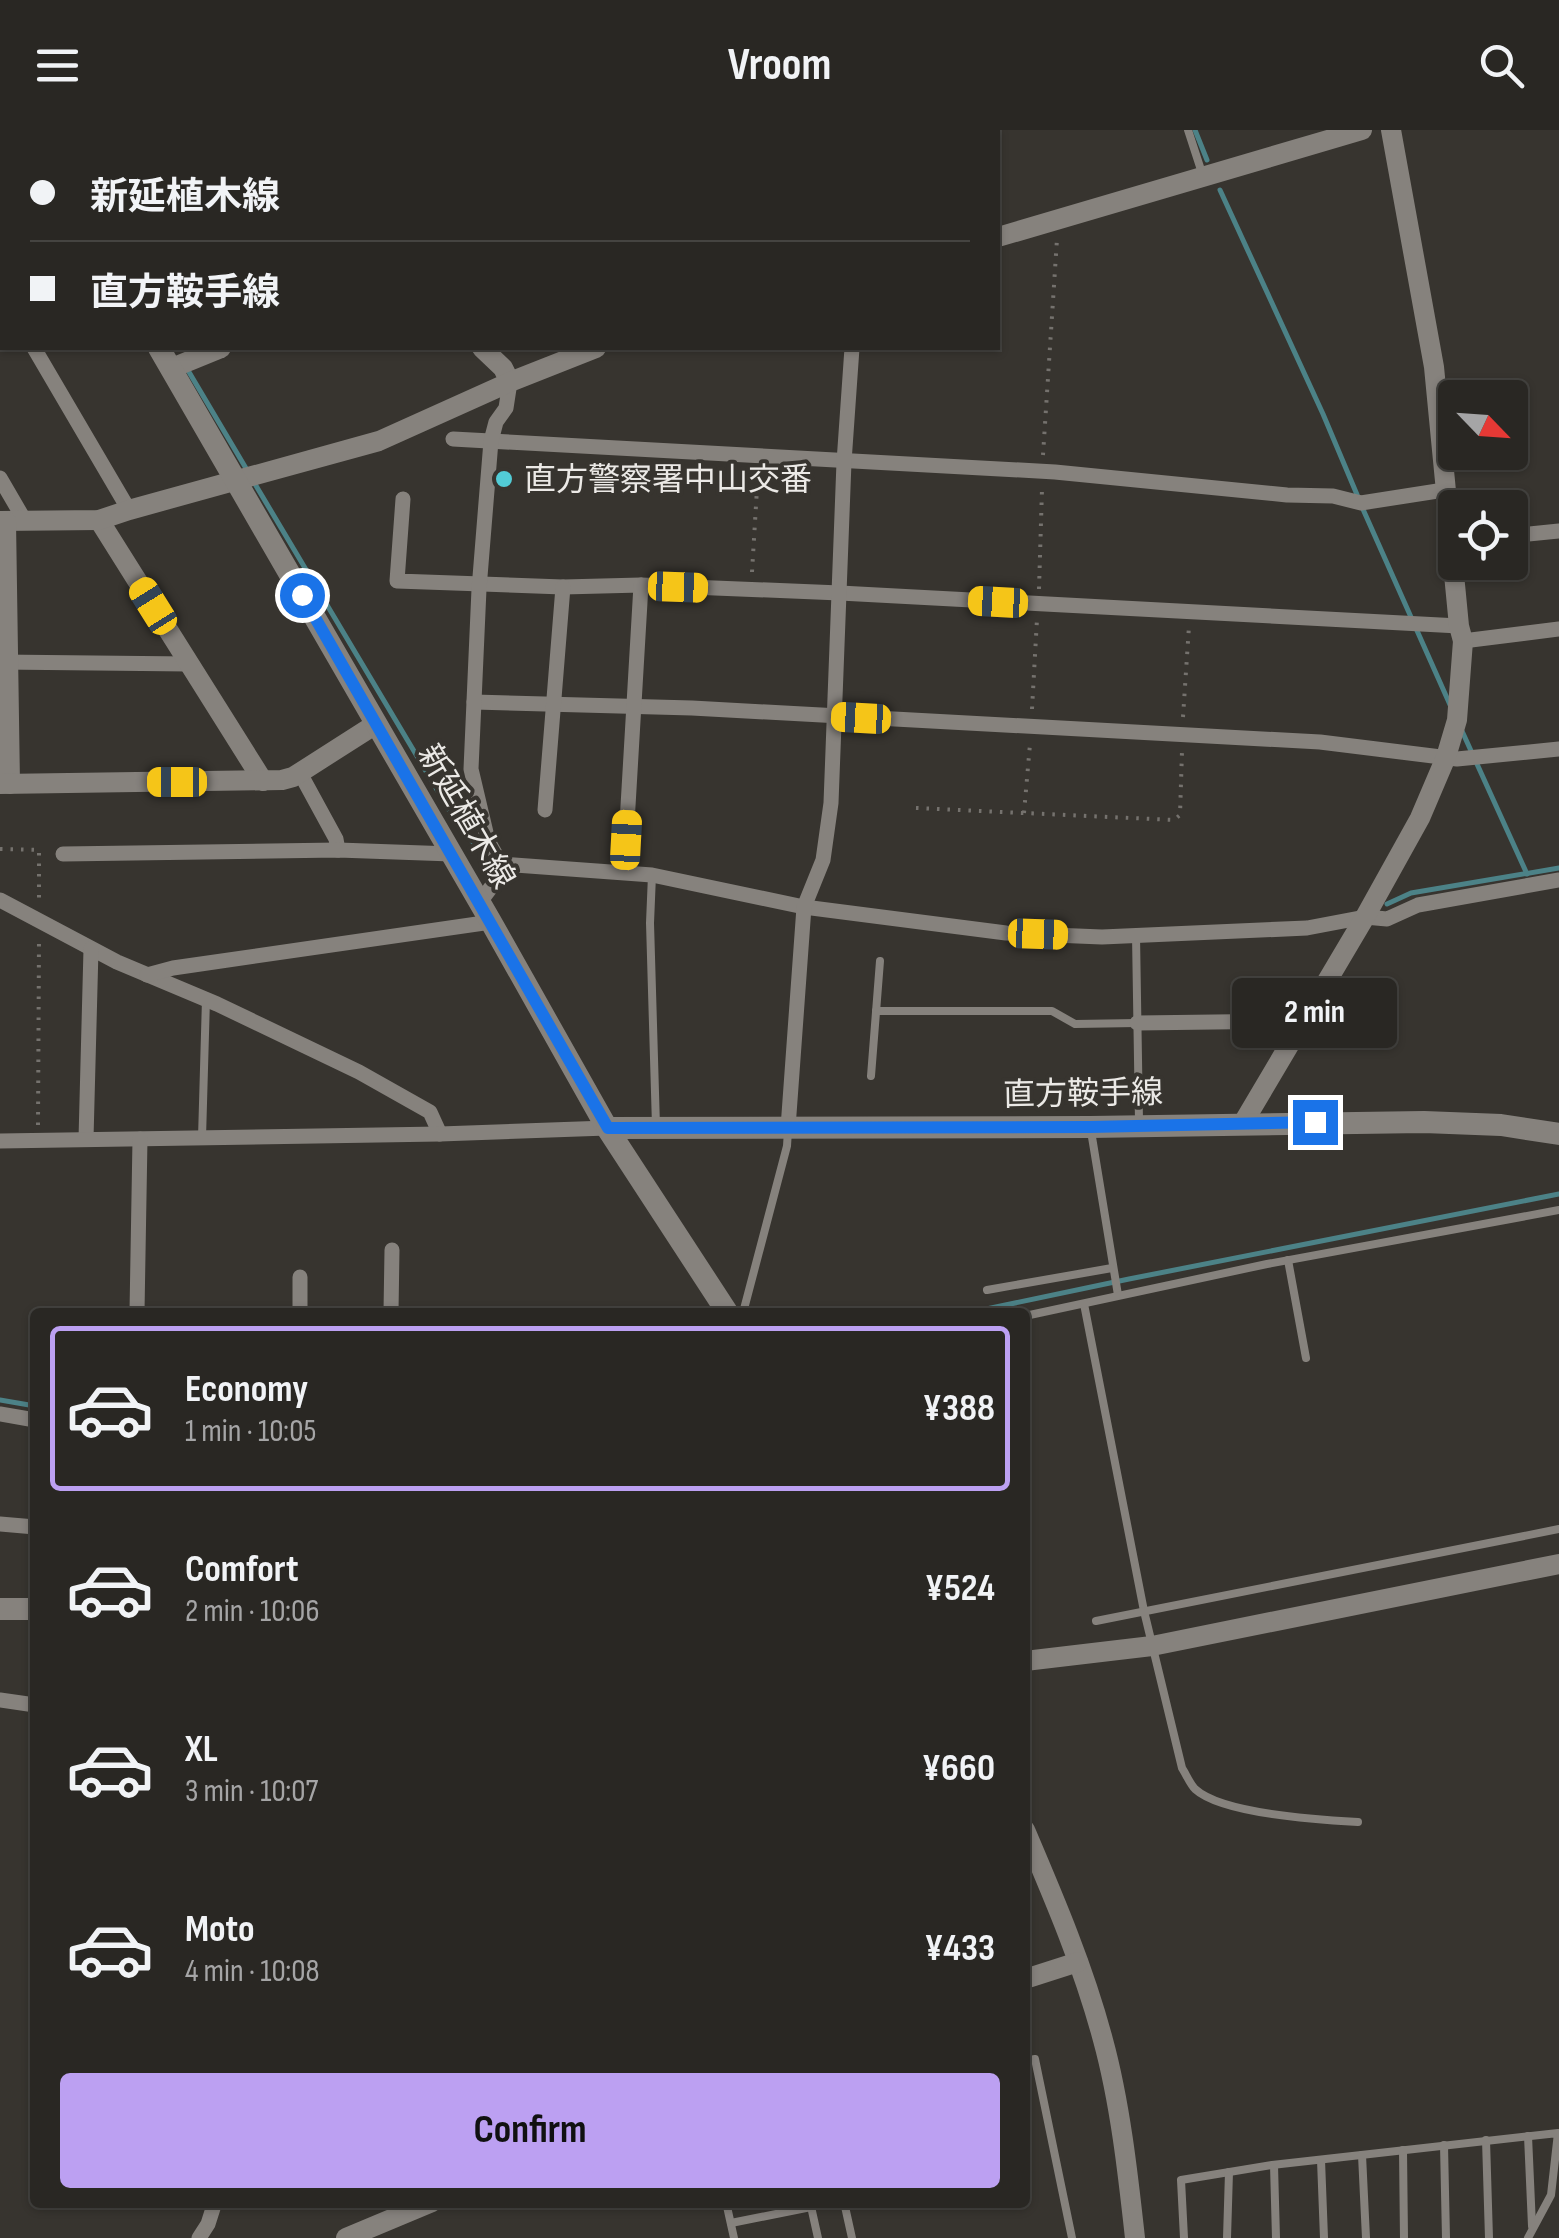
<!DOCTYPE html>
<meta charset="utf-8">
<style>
:root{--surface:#292723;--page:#353330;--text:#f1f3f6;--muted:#a5a5a6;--line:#454441;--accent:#bca0f2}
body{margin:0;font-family:"Sofia Sans Condensed","Noto Sans JP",sans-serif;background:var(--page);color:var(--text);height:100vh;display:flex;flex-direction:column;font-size:38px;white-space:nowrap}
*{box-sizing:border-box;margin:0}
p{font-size:32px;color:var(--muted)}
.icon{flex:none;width:55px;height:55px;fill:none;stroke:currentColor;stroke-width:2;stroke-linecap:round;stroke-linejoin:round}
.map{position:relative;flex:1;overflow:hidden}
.panel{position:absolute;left:30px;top:1178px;width:1000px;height:900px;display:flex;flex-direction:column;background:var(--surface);border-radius:10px;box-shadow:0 2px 8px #0004,0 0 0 2px var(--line)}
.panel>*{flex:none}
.top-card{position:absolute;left:0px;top:0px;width:1000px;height:220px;box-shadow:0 2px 8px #0004,0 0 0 2px var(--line);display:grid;align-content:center;height:220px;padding:0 30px;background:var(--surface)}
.needle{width:65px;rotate:115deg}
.tools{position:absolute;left:1438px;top:250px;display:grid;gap:20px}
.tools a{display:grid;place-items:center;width:90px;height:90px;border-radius:10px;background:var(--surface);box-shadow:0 2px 8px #0004,0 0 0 2px var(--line);font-size:50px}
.end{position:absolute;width:45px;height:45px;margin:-22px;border:12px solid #1a73e8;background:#fff;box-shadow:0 0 0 5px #fff}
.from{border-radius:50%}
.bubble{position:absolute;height:70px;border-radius:10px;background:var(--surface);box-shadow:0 2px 8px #0004,0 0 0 2px var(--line);font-size:32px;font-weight:700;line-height:70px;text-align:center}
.car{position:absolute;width:30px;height:60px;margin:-30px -15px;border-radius:12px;box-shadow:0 0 8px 2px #0007;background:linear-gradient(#f5c518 24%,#345 0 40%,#f5c518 0 76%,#345 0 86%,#f5c518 0)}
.top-card b{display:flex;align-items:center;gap:35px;height:95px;font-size:38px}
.top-card b+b{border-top:2px solid var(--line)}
.top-card i{width:25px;height:25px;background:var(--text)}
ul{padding:18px 0 0;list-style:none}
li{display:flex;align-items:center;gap:30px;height:165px;margin:0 20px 15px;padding:0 10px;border:5px solid transparent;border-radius:10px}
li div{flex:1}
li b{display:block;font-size:38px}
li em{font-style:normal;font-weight:700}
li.active{border-color:var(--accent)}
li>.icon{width:90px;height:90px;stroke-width:1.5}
.cta{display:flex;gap:20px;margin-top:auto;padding:20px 30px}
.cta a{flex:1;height:115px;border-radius:10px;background:var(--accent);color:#111;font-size:40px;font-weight:700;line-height:115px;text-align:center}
header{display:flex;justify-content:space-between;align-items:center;height:130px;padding:0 30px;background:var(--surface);font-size:45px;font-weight:700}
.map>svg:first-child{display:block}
.green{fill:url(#green-dots)}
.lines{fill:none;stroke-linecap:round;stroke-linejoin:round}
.stream{stroke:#4c8287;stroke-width:5}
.path{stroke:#75726e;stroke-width:4;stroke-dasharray:2.5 8;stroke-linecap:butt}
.service{stroke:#86827d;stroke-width:8}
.minor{stroke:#86827d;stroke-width:15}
.tertiary{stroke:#86827d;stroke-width:20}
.secondary{stroke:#86827d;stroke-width:22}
.route{stroke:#1a73e8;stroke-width:12}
.poi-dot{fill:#52ccd6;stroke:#37342f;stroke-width:4}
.labels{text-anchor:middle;stroke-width:8;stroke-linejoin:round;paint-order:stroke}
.poi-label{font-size:32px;fill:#ebe9e6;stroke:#37342f;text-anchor:start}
.street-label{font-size:32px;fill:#ebe9e6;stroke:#37342f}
</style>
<header><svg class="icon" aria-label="menu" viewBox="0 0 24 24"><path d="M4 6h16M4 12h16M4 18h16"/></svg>Vroom<svg class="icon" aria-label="search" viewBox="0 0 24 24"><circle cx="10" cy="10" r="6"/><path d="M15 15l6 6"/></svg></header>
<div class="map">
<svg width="1559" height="2108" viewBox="0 0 1559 2108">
<defs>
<pattern id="green-dots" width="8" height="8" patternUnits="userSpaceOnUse" patternTransform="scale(2.5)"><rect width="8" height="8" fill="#335440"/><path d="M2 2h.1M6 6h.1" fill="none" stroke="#516d5c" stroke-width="1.8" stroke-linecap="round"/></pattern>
</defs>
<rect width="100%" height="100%" fill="#37342f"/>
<polygon class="green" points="499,0 890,0 881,2 501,2"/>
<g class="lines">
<g class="stream">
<polyline points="49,0 50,2"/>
<polyline points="1195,0 1207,30"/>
<polyline points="1220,60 1323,284 1358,367"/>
<polyline points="186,237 247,340"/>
<polyline points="255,354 455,690 476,716 482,716"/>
<polyline points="1362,377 1451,577"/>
<polyline points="1462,601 1527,744"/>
<polyline points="1387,774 1411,763 1559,738"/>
<polyline points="972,1182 1129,1149 1559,1064"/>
<polyline points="0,1270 35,1276"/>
</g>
<g class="path">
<polyline points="443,0 444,2"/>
<polyline points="533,0 534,2"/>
<polyline points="580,0 581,2"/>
<polyline points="1043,325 1057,109"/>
<polyline points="752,442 758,342"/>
<polyline points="1039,459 1042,359"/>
<polyline points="1032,579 1037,489"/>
<polyline points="1183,587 1189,496"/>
<polyline points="916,678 1174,690 1180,685 1182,621"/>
<polyline points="1024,683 1030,614"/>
<polyline points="0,719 39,720 39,770"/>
<polyline points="38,995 39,810"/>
</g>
<g class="service">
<polyline points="1188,0 1202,43"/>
<polyline points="652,745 650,793 656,996"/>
<polyline points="1136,805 1139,991"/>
<polyline points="876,881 1052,881 1075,894 1137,893"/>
<polyline points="871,946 880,831"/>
<polyline points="1091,1001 1118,1165"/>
<polyline points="202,1008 206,869"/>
<polyline points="1288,1130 1306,1228"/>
<polyline points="987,1160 1112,1138"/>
<path d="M1084,1174L1144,1481L1182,1638C1186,1644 1190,1654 1195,1659C1222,1684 1320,1690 1358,1692"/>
<polyline points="739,1182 744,1179 787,1016 788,1000"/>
<polyline points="1025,1186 1267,1134 1559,1080"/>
<polyline points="1096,1491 1559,1399"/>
<polyline points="1025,1931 1035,1929 1072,2108"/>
<polyline points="1528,2006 1532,2096"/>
<polyline points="1486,2010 1489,2108"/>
<polyline points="1444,2015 1446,2108"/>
<polyline points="1403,2020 1404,2108"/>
<polyline points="1362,2025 1366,2108"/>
<polyline points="1321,2030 1324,2108"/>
<polyline points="1274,2035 1276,2108"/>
<polyline points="726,2072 734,2108"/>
<polyline points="810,2072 818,2108"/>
<polyline points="844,2072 852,2108"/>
<polyline points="731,2093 811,2077"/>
<polyline points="1184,2108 1181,2050 1272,2035 1558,2003 1551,2065 1528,2108"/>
<polyline points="1227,2108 1229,2042"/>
</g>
<g class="minor">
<polyline points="63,0 65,2"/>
<polyline points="263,0 265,2"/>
<polyline points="393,0 395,2"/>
<polyline points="893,0 894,2"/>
<polyline points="194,2 198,0"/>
<polyline points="0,159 2,163"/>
<polyline points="34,218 129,380"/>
<polyline points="453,309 1055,342 1287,365 1333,366 1361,373 1444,360"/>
<polyline points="0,348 25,391"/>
<polyline points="403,369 397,451 563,457 641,455 840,463 1459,496"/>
<polyline points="1510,406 1559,401"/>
<polyline points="1463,511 1559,499"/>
<polyline points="0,532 189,534"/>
<polyline points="474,572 692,578 1320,612 1457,629 1559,619"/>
<polyline points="300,643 336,709 338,720"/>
<polyline points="545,680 563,457"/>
<polyline points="626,710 641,455"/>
<polyline points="63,724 338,720 452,724"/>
<polyline points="501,734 652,745 804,777 1006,803 1102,807 1307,798 1365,787 1387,789 1418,775 1559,750"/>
<polyline points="0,770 117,832 217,874 359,942 430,982 440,1004"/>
<polyline points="480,772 495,752 501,734 488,711 471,639 479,459 491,311 496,292 506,278 510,252"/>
<polyline points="147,845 173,838 491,792"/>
<polyline points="1137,893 1289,891 1300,896"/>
<polyline points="788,998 804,777 823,730 831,673 844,332 852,218"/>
<polyline points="86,1009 91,819"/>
<polyline points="0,1011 440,1004 607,998"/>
<polyline points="137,1182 140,1009"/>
<polyline points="300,1182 300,1147"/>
<polyline points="391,1182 392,1120"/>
<polyline points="0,1284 35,1290"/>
<polyline points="0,1394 35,1397"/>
<polyline points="0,1570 35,1575"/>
<polyline points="199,2108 208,2094 215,2072"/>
</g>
<g class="tertiary">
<polyline points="998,107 1362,0"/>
<polyline points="482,218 503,238 510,252"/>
<polyline points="172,238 221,218"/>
<polyline points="99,390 263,651"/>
<polyline points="0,391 99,390 129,380 379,311 510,252 596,218"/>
<polyline points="6,391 10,654"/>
<polyline points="0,654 282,650 293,647 376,594"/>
<polyline points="1243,993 1365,787 1420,688 1446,627 1457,590 1463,511 1459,496 1434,237 1391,0"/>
<polyline points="1025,1531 1152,1516 1559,1434"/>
<path d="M1025,1700C1054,1768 1084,1838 1103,1910C1120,1972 1128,2044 1135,2108"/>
<polyline points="1025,1849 1078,1832"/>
<polyline points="346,2108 432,2072"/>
</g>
<g class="secondary">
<polyline points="29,0 30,2"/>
<polyline points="159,218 491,792 607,998 727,1182"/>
<polyline points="607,998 1090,997 1424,992 1501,995 1559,1004"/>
<polyline points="0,1479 35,1479"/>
</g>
</g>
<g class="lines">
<polyline class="route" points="302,465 608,998 1090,997 1315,992"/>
</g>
<circle class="poi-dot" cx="504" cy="349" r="10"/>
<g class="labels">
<g class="poi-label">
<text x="524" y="360">直方警察署中山交番</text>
</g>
<g class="street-label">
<text transform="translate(467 686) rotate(60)" y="11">新延植木線</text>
<text transform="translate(1083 963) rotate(-1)" y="11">直方鞍手線</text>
</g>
</g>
</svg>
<div class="tools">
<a><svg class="needle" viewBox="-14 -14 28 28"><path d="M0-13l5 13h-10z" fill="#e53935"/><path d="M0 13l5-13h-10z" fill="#a5a5a6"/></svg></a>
<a><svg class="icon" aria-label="locate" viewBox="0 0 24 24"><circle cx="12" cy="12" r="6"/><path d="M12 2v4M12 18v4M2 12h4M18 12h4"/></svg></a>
</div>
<i class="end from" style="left:302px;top:465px"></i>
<i class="end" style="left:1315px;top:992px"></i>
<div class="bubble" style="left:1232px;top:848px;width:165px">2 min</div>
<i class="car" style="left:678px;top:457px;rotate:92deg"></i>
<i class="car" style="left:998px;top:472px;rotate:273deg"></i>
<i class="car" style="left:153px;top:476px;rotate:328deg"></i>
<i class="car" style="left:861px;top:588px;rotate:273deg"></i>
<i class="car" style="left:177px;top:652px;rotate:270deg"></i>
<i class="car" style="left:626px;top:710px;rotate:3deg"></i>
<i class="car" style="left:1038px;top:804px;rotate:92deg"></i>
<div class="top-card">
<b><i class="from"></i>新延植木線</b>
<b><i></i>直方鞍手線</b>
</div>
<section class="panel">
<ul>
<li class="active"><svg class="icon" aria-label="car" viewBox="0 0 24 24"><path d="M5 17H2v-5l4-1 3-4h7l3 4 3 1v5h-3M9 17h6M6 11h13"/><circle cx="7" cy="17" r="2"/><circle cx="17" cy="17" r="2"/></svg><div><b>Economy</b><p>1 min · 10:05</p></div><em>¥388</em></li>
<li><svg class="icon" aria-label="car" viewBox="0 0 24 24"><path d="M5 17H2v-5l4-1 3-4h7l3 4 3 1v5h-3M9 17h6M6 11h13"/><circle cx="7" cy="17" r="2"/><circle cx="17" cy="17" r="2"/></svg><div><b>Comfort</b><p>2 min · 10:06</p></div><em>¥524</em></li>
<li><svg class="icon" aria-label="car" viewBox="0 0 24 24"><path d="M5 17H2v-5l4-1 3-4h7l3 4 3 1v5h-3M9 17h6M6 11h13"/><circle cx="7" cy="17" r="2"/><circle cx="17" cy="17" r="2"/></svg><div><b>XL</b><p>3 min · 10:07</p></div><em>¥660</em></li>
<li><svg class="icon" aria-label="car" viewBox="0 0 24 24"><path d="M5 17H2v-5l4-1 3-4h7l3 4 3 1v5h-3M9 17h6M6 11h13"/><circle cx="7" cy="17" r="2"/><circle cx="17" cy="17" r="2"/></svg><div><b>Moto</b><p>4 min · 10:08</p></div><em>¥433</em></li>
</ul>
<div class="cta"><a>Confirm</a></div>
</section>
</div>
